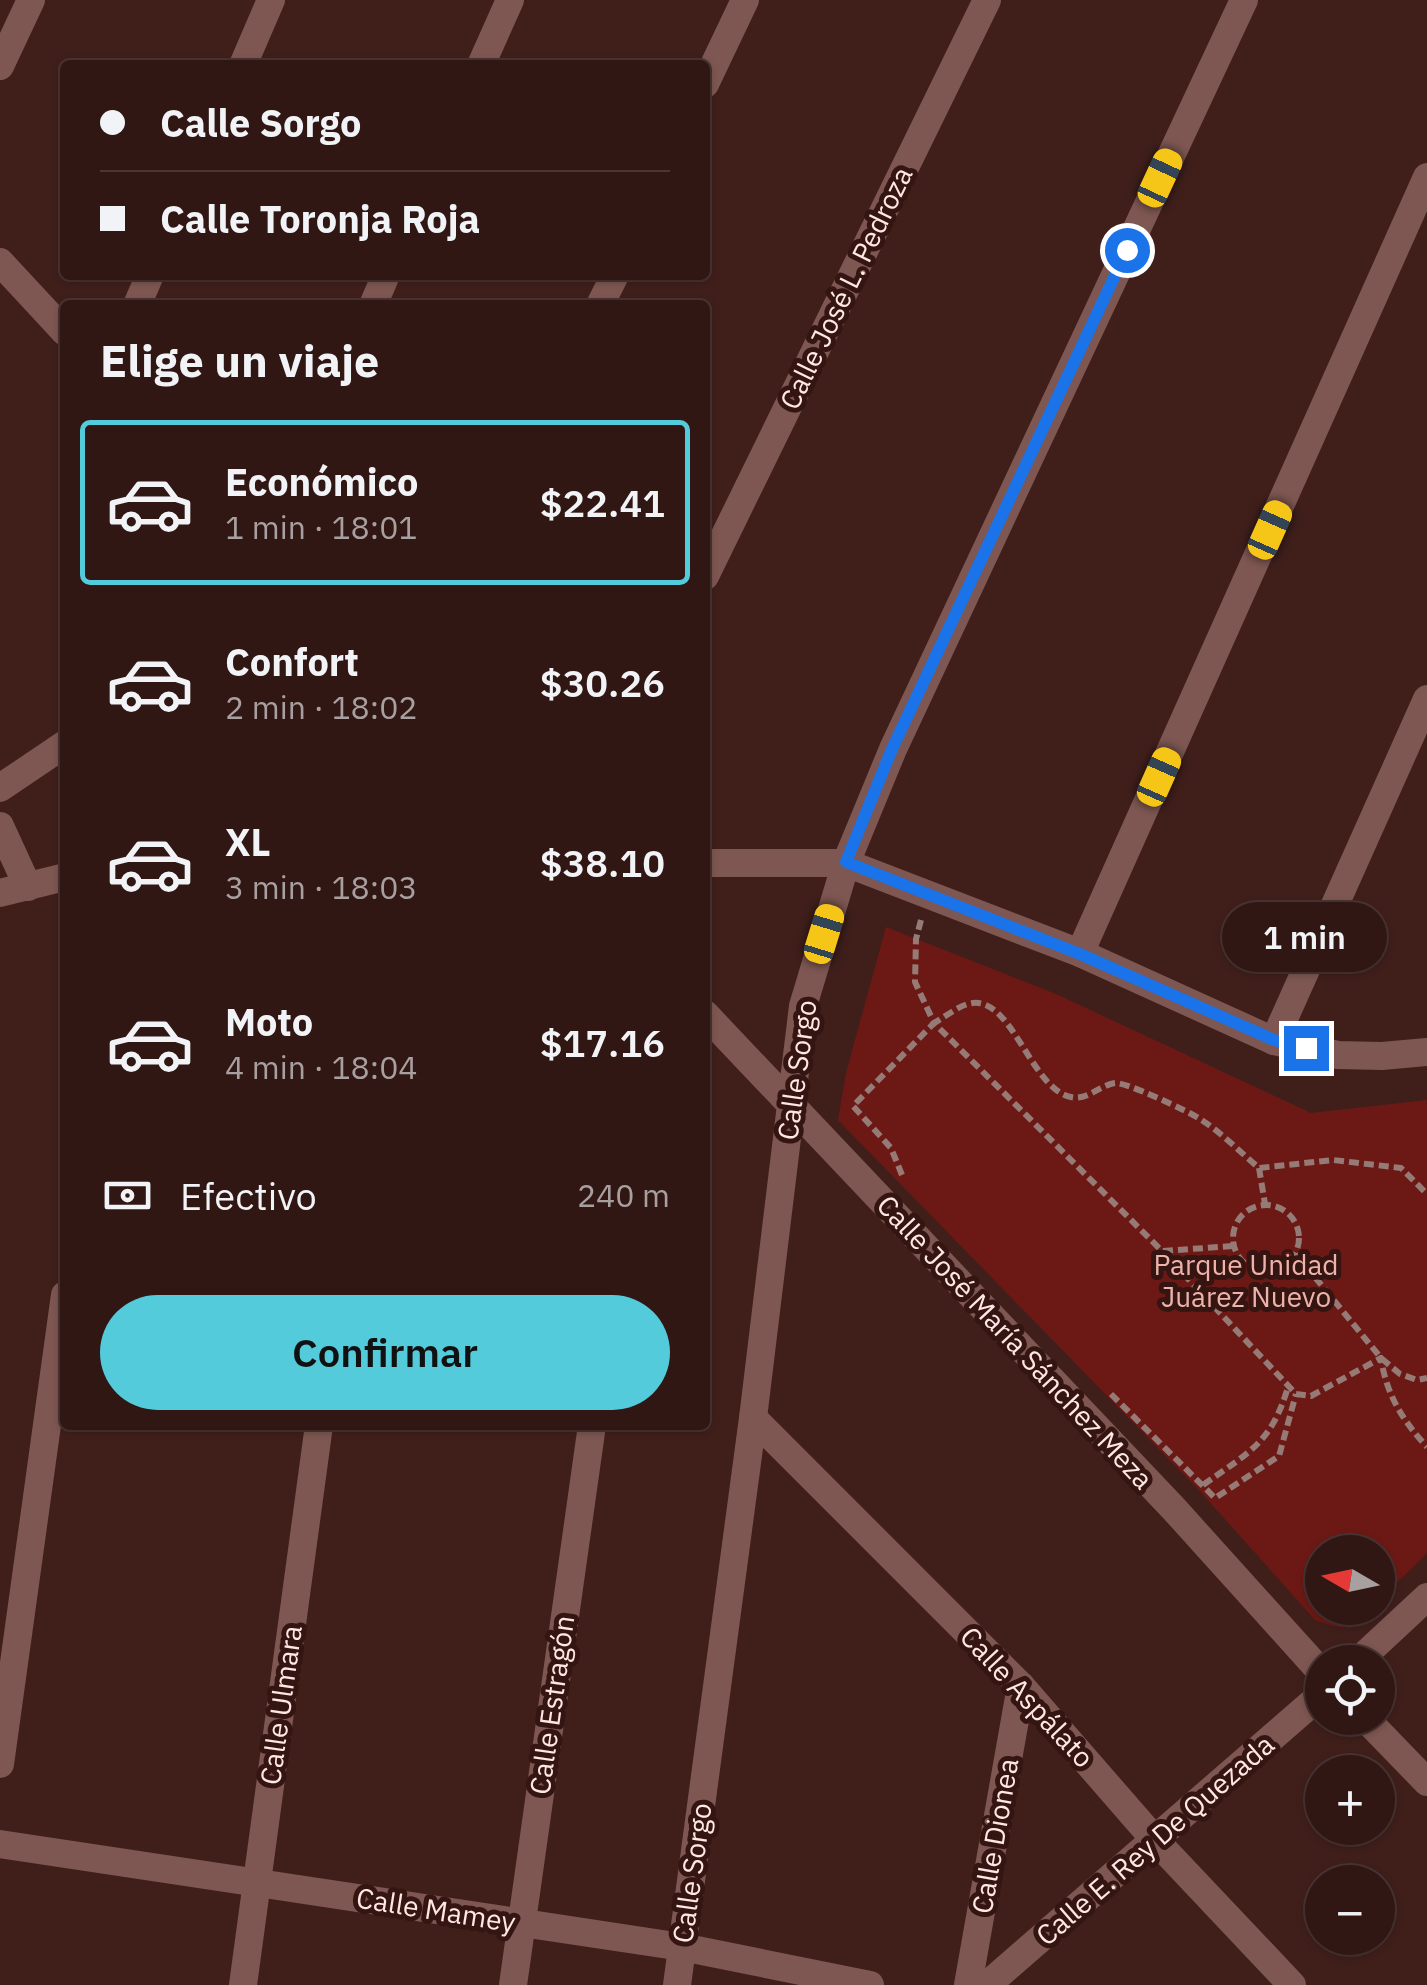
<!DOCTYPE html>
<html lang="es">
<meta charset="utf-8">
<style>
:root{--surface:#301714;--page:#38201d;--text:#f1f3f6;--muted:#a89fa0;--line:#4b3634;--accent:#53cbdb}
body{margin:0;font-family:"IBM Plex Sans",sans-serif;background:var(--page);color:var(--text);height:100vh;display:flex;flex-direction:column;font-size:38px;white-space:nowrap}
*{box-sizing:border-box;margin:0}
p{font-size:32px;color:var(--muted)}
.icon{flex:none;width:55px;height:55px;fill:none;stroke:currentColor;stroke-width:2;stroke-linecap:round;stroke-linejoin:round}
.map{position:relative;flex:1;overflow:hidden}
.drawer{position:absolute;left:60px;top:300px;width:650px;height:1130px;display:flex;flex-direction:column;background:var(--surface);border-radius:10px;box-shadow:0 2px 8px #0004,0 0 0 2px var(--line)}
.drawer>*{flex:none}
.guide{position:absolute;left:60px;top:60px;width:650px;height:220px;border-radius:10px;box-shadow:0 2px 8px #0004,0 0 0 2px var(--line);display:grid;align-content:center;height:220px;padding:0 40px;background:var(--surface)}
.needle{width:65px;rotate:279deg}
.controls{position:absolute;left:1305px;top:1535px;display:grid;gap:20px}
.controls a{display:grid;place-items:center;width:90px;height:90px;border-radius:50%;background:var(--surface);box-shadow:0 2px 8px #0004,0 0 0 2px var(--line);font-size:50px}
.end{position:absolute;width:45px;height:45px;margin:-22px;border:12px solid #1a73e8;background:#fff;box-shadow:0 0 0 5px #fff}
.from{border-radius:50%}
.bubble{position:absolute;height:70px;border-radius:35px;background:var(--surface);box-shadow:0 2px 8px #0004,0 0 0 2px var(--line);font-size:32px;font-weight:600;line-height:70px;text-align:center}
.car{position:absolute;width:30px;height:60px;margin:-30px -15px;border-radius:12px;box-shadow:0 0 8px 2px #0007;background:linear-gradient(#f5c518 24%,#345 0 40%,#f5c518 0 76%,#345 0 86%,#f5c518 0)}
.guide b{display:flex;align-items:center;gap:35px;height:95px;font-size:38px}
.guide b+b{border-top:2px solid var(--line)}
.guide i{width:25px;height:25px;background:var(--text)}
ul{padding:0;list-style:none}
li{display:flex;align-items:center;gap:30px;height:165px;margin:0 20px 15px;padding:0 20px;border:5px solid transparent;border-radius:10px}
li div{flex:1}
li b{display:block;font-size:38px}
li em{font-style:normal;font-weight:600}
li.active{border-color:var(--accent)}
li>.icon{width:90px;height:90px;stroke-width:1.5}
h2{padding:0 40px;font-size:45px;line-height:120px}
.pay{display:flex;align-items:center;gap:25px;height:110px;padding:0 40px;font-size:38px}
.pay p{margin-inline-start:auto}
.button{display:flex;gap:20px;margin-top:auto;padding:20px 40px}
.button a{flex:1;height:115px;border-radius:60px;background:var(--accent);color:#111;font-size:40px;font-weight:600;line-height:115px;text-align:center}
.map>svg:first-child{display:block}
.park{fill:#6c1915}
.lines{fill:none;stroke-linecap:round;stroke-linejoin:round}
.path{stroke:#967a76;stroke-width:6;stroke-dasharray:10 5;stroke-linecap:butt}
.minor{stroke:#7e5752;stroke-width:28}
.tertiary{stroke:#7e5752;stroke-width:28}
.route{stroke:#1a73e8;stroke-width:12}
.labels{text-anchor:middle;stroke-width:10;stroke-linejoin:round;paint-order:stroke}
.street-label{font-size:28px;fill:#ffe7e4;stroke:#351512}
.park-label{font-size:28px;fill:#eeb2aa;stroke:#351512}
</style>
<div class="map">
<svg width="1427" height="1985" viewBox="0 0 1427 1985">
<rect width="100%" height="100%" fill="#401f1b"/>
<polygon class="park" points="886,927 1056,994 1311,1113 1427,1100 1427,1553 1378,1601 1378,1552 1322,1552 1322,1608 1371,1608 1350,1628 1333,1626 1315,1620 1198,1489 838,1120 846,1073"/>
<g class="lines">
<g class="path">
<path d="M921,920L916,939L915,982L934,1023C945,1017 957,1007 968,1004C1011,991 1030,1089 1071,1097C1087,1101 1100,1085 1115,1083C1126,1082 1188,1111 1200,1119C1221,1132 1240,1152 1259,1168L1333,1160L1401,1168L1427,1194"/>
<polyline points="1259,1168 1265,1204"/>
<path d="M902,1175L891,1148L853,1106L934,1023L1162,1251L1296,1394L1311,1396L1381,1358C1386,1394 1403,1421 1427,1447"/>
<circle cx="1266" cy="1238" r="33"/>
<polyline points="1163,1251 1233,1246"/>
<polyline points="1296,1254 1381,1358 1400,1374 1417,1380 1427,1378"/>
<polyline points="1111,1394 1215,1498 1279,1456 1296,1394"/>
<path d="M1203,1485C1249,1452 1271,1444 1288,1387"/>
</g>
<g class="minor">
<polyline points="243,65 271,0"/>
<polyline points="481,65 510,0"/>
<polyline points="0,66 31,0"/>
<polyline points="705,84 745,0"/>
<polyline points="0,262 65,332"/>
<polyline points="137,305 150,275"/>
<polyline points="373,305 386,275"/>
<polyline points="600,305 615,275"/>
<polyline points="705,576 987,0"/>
<polyline points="0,788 65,744"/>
<polyline points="0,826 28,887"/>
<polyline points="1080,953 1427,177"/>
<polyline points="705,1014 1174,1509 1322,1673"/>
<polyline points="1274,1041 1427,699"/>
<polyline points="753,1418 1021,1686 1155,1840 1292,1985"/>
<polyline points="1357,1662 1427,1597"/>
<polyline points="1365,1718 1427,1782"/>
<polyline points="0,1764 65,1295"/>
<polyline points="0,1844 682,1947 870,1985"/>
<polyline points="243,1985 319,1425"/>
<polyline points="513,1985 592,1425"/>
<polyline points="968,1985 1021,1686"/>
<polyline points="987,1985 1322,1694"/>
</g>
<g class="tertiary">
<polyline points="705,863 846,863 1080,953 1274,1041 1338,1055 1382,1056 1427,1052"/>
<polyline points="0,893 65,877"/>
<polyline points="677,1985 753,1418 803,1006 846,863 893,749 1244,0"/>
</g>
</g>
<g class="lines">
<polyline class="route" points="1127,250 892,749 846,862 1080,954 1274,1040 1306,1048"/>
</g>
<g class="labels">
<g class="street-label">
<text transform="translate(846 288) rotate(-64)" y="10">Calle José L. Pedroza</text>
<text transform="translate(797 1070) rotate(-82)" y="10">Calle Sorgo</text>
<text transform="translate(1015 1342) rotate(47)" y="10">Calle José María Sánchez Meza</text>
<text transform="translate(1027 1697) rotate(47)" y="10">Calle Aspálato</text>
<text transform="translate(281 1705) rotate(-82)" y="10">Calle Ulmara</text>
<text transform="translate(552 1705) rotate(-82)" y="10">Calle Estragón</text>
<text transform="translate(995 1836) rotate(-80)" y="10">Calle Dionea</text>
<text transform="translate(1155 1840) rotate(-41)" y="10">Calle E. Rey De Quezada</text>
<text transform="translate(692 1873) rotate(-82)" y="10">Calle Sorgo</text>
<text transform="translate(436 1910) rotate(9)" y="10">Calle Mamey</text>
</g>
<g class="park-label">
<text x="1246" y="1275">Parque Unidad<tspan x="1246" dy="32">Juárez Nuevo</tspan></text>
</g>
</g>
</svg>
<div class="controls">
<a><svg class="needle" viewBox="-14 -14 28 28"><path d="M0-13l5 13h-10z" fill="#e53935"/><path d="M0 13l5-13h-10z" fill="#a89fa0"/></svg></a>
<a><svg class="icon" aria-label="locate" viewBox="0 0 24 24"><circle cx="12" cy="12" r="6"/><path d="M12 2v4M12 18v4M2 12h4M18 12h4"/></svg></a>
<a>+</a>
<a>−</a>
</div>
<i class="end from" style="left:1127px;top:250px"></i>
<i class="end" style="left:1306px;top:1048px"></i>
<div class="bubble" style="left:1222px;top:902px;width:165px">1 min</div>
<i class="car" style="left:1160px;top:178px;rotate:25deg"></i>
<i class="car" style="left:1270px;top:530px;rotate:24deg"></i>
<i class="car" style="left:1159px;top:777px;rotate:24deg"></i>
<i class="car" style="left:824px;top:934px;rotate:17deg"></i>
<div class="guide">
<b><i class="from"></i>Calle Sorgo</b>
<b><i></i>Calle Toronja Roja</b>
</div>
<section class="drawer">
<h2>Elige un viaje</h2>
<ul>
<li class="active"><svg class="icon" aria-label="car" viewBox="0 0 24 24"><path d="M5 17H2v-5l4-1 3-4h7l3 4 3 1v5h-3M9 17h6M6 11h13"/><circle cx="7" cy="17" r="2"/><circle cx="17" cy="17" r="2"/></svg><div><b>Económico</b><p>1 min · 18:01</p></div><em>$22.41</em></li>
<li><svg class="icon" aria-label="car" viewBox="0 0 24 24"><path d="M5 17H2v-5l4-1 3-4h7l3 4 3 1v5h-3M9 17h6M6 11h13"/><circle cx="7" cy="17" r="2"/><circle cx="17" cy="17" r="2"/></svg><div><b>Confort</b><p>2 min · 18:02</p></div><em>$30.26</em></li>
<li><svg class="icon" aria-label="car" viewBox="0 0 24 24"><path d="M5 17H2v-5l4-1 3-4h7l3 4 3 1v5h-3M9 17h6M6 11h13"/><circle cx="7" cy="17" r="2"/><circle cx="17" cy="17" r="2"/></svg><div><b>XL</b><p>3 min · 18:03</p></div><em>$38.10</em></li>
<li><svg class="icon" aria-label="car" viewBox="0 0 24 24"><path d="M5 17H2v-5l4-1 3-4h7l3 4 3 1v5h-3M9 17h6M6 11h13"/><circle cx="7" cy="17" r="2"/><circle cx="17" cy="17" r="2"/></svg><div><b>Moto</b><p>4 min · 18:04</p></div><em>$17.16</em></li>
</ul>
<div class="pay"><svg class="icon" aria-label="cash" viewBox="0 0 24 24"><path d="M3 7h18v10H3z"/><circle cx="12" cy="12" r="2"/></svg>Efectivo<p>240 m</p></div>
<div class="button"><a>Confirmar</a></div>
</section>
</div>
